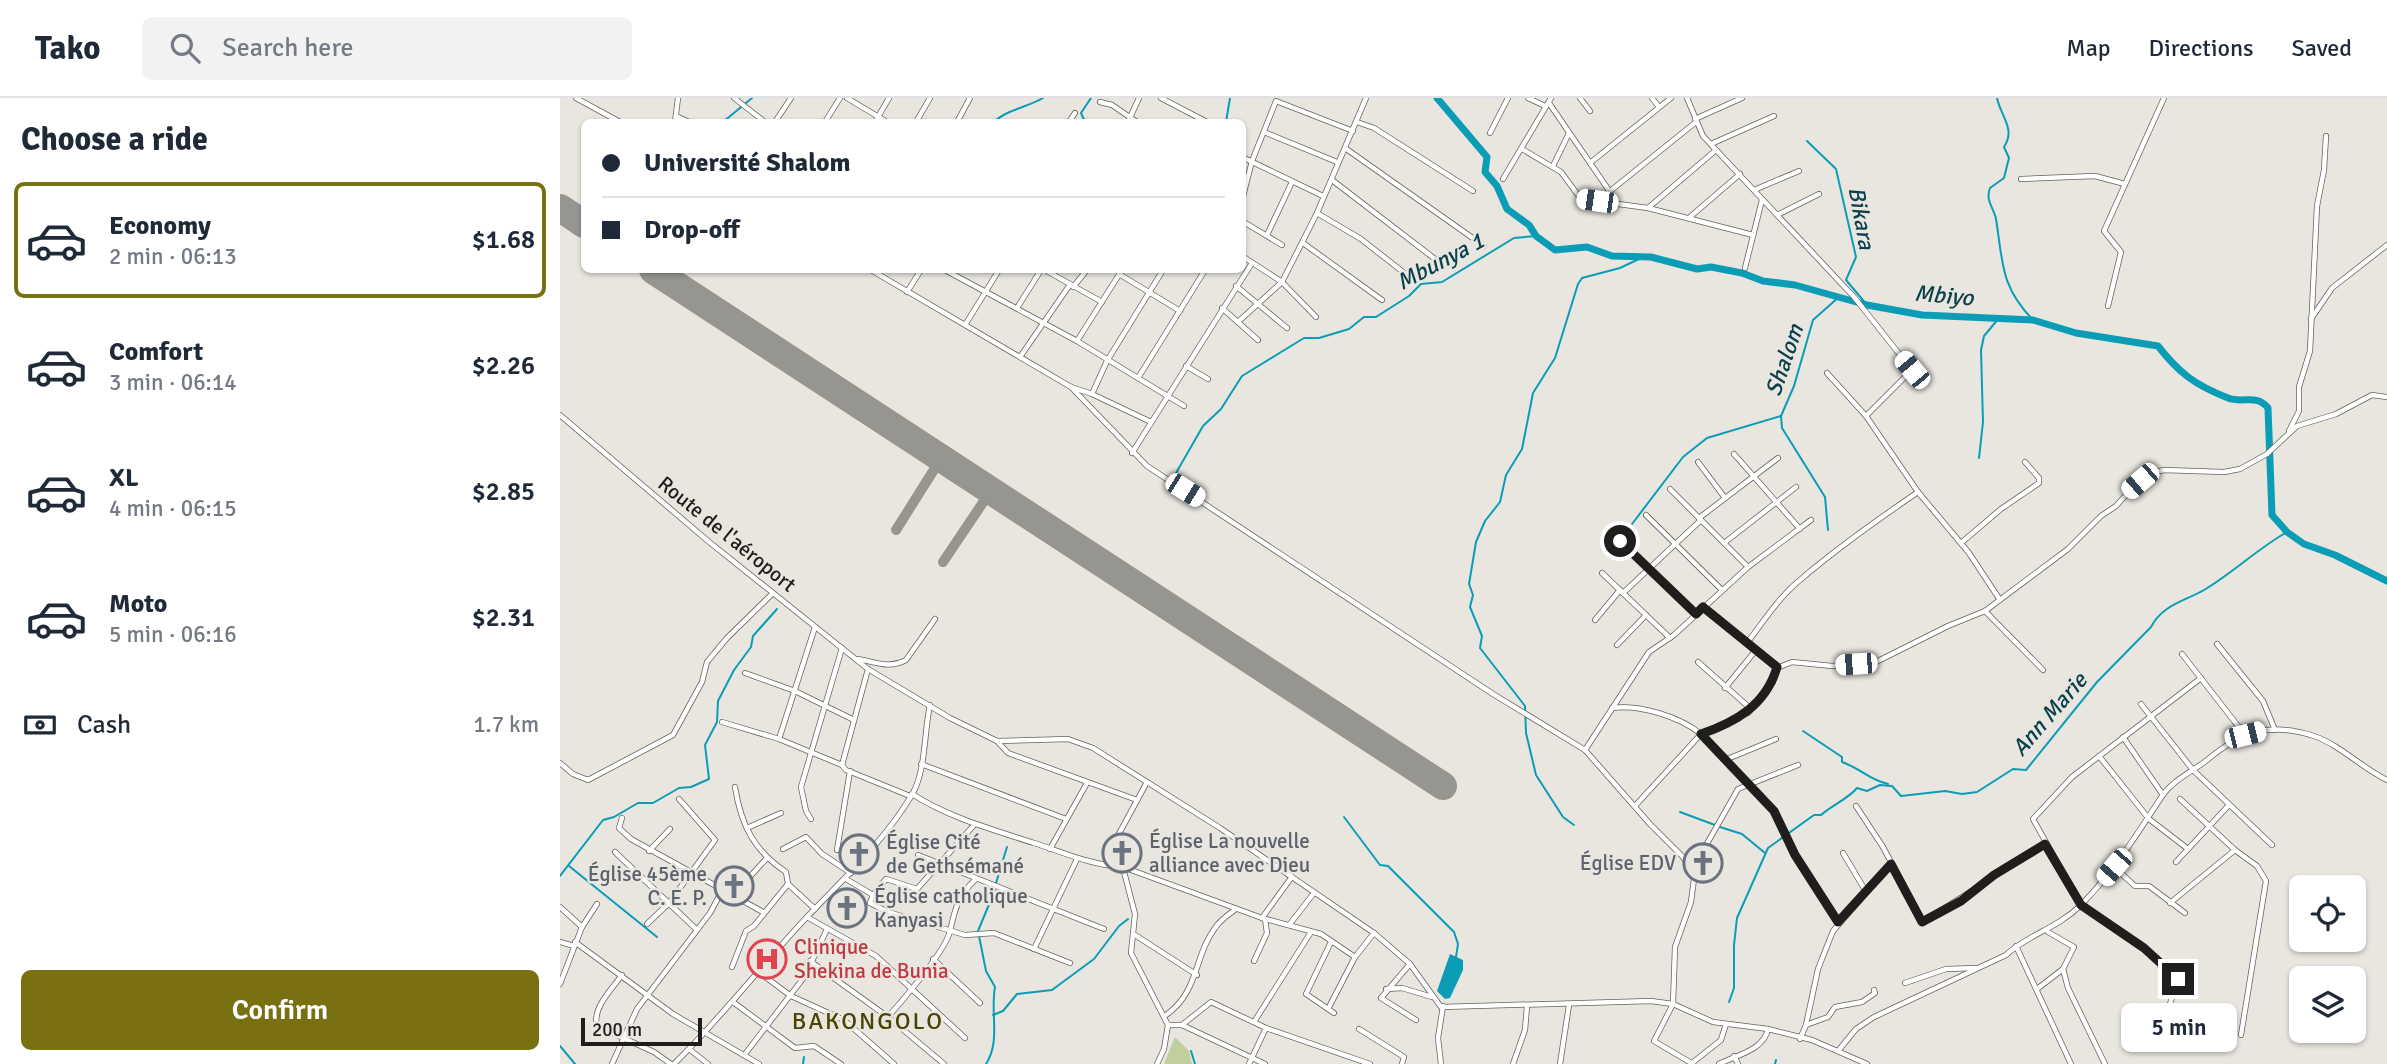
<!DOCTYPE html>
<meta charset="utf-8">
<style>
:root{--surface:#fff;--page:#f2f2f3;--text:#1f2937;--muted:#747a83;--line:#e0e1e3;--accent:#797011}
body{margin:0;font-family:Signika,sans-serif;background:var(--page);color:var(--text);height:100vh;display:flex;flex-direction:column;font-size:26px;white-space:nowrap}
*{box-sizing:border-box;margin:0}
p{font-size:23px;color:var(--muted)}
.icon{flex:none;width:38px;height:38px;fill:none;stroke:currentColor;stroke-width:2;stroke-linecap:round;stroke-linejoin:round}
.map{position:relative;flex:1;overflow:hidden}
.details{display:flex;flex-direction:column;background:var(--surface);width:560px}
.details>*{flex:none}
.top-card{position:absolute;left:21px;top:21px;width:665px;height:154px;border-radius:10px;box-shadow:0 2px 5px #0004;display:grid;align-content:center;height:154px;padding:0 21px;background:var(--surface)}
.controls{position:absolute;left:1729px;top:777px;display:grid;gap:14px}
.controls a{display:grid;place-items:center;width:77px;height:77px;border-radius:10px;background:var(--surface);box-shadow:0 2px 5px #0004;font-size:35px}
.scale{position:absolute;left:21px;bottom:18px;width:121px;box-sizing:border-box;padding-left:7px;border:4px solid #1f1e1c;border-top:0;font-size:19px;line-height:24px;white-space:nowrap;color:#1f1e1c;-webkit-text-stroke:5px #e8e6df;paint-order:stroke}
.end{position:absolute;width:32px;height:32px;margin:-16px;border:9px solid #1f1e1c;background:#fff;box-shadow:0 0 0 4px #fff}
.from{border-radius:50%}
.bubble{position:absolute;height:49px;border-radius:10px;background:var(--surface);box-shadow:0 2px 5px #0004;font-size:23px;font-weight:600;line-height:49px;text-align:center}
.car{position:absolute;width:21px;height:42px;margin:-21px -10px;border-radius:9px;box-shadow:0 0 5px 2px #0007;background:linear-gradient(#fff 24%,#345 0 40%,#fff 0 76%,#345 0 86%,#fff 0)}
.top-card b{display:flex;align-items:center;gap:24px;height:66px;font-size:26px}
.top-card b+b{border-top:2px solid var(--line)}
.top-card i{width:18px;height:18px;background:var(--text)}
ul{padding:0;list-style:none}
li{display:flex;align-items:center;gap:21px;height:116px;margin:0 14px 10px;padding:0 7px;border:4px solid transparent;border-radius:10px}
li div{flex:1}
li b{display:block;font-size:26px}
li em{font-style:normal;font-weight:600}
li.selected{border-color:var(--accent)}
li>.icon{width:63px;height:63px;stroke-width:1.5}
h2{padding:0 21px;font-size:32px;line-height:84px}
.pay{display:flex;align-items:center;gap:18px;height:77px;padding:0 21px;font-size:26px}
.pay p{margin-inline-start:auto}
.button{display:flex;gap:14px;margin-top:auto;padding:14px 21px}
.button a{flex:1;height:80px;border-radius:10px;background:var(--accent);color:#fff;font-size:28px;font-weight:600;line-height:80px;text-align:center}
header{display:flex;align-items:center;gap:42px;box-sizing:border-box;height:98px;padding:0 35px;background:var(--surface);border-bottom:2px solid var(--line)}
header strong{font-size:33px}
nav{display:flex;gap:38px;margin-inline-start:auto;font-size:24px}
.search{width:490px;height:63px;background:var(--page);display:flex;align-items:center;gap:18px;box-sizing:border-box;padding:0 24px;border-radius:10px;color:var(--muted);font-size:26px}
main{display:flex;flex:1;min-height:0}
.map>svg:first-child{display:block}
.green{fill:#c0cf9b}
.water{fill:#0b9db6}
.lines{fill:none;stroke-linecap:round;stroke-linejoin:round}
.stream{stroke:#0b9db6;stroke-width:2}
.river{stroke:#0b9db6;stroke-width:7}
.taxiway{stroke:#969590;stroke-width:10}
.runway{stroke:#969590;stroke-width:28}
.minor-casing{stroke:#64625c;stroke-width:6}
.minor{stroke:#fff;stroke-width:4.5}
.route{stroke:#1f1e1c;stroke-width:9}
.labels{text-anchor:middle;stroke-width:5;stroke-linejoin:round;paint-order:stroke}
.street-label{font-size:21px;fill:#1f1e1c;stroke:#e8e6df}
.worship-label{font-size:21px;fill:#5b616d;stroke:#e8e6df;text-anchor:start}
.health-label{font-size:21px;fill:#be3a42;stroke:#e8e6df;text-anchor:start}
.water-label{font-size:23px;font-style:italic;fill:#0a414c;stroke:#e8e6df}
.quarter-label{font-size:24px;letter-spacing:2px;fill:#484300;stroke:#e8e6df}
</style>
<header>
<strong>Tako</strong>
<div class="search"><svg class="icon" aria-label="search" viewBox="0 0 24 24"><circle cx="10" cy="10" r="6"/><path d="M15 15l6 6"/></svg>Search here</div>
<nav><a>Map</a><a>Directions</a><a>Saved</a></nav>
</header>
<main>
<section class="details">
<h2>Choose a ride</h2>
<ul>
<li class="selected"><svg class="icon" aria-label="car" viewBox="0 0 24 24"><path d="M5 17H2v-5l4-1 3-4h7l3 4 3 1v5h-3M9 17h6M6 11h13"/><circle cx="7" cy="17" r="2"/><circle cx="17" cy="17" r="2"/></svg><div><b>Economy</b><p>2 min · 06:13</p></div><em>$1.68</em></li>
<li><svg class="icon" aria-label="car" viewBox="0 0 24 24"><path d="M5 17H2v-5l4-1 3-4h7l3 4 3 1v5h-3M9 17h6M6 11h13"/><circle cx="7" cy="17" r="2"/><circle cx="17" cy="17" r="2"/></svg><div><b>Comfort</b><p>3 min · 06:14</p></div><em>$2.26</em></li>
<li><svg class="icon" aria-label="car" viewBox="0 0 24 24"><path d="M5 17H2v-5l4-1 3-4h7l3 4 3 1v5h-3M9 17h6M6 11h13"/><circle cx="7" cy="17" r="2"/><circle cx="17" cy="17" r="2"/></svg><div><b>XL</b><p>4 min · 06:15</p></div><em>$2.85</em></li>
<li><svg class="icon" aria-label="car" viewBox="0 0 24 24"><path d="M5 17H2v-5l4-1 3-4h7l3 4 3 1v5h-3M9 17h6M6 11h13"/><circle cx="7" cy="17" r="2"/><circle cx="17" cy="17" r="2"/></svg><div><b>Moto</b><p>5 min · 06:16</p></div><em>$2.31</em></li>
</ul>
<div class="pay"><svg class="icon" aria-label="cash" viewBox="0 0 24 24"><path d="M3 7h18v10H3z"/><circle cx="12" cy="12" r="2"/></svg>Cash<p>1.7 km</p></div>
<div class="button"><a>Confirm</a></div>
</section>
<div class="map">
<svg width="1827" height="966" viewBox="0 0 1827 966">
<rect width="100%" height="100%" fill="#e8e6df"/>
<polygon class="green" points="615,939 629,953 632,966 604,966"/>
<polygon class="water" points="890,856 903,862 903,872 890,900 885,901 877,893"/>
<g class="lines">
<g class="stream">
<path d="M1437,0C1441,19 1456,31 1444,49L1449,60L1444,80L1430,90C1425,103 1434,110 1436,121C1443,164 1440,188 1473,222"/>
<polyline points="163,24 192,0"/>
<path d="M434,24C446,12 468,9 483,0"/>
<polyline points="525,24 521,15 531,0"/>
<polyline points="666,24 670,0"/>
<polyline points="1247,43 1276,71 1296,159 1286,182 1307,207"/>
<polyline points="1419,360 1423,324 1421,252 1424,238 1439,220"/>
<polyline points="616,375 643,328 661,311 682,278 744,240 759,240 789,231 804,219 816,219 849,198 861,186 882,184 954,140 976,138"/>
<polyline points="1069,430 1123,359 1147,340 1221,318"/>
<polyline points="1268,432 1265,399 1222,330 1221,318 1234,288 1253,222 1280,198"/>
<path d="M1243,633L1282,659V664C1300,670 1309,682 1328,686"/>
<path d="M1332,688L1341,698L1385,693L1402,696L1417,694L1453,671L1466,672L1537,584L1591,529C1602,507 1625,503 1644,492C1673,475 1697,451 1727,434"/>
<polyline points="1120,714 1155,727"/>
<polyline points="784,719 820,767 828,768 894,834 898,846 896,859"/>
<polyline points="1014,727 1003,719 976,677 966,635 965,608 920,550 922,538 910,509 913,497 909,486 916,444 925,423 940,404 946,377 962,351 973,295 995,260 1018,186 1022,180 1060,170 1081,160"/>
<polyline points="1160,729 1182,736 1205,755"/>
<polyline points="9,768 97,839"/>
<polyline points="0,778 43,722 54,719 78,705 93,705 119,690 131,689 149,681 145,647 157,624 158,603 174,572 191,549 193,538 217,511"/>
<polyline points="436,785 447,749"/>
<path d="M1169,904L1174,890V847L1177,820L1208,750L1254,717H1261C1272,707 1288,701 1297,690L1307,693L1320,687L1331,688"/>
<polyline points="433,917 443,913 457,896 492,892 534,861 559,828 568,821"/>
<polyline points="0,948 15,966"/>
<polyline points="631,953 635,966"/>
<polyline points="243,966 244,959"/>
<path d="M426,966C441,943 430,915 435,889L426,873L418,833L435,792"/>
<polyline points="1215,966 1216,962"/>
</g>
<path class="river" d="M877,0L927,59L925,74L937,88L947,111L969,127L976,138L995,152L1027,149L1052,158L1091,159L1137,171L1151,169L1182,175L1203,183L1235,187L1307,207L1362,217L1473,222L1516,235L1598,248C1619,275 1635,287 1668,300C1683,306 1696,295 1708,310L1712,417L1727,434L1744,446L1775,457L1827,483"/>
<g class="taxiway">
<polyline points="423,388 424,403"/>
<polyline points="336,432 375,370 375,357"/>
<polyline points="383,464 424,403 437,397"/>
</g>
<g class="runway">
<polyline points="0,110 24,126"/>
<polyline points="93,172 883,688"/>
</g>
<g class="minor-casing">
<g id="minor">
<polyline points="16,0 60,24"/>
<polyline points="174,0 205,24"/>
<polyline points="287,0 327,24"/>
<polyline points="601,0 647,24"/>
<polyline points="968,0 985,8"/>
<polyline points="1020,0 1030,13"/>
<polyline points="1092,0 1099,9"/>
<polyline points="1127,0 1143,38 1294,199 1352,272 1306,318 1358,394 1409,455 1440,502"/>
<polyline points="540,4 552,7 577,24"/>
<polyline points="989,5 1050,94"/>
<polyline points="116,18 129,24"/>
<polyline points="1135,21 1182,0"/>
<polyline points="115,24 118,0"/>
<polyline points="215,24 231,0"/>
<polyline points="265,24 280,0"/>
<polyline points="315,24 329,0"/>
<polyline points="356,24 370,0"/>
<polyline points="397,24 410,0"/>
<polyline points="509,24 515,15"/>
<polyline points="568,24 579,0"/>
<polyline points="797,24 814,30 913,93"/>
<polyline points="704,34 777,64"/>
<polyline points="930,35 948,0"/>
<polyline points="1151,46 1214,18"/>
<polyline points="785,50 924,148"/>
<polyline points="962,51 1001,74 1021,101 1088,110 1193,137"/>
<polyline points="682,59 763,98"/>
<polyline points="1030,65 1111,0"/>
<polyline points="993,68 1009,35"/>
<polyline points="943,81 991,0"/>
<polyline points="1461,81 1535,78 1565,86"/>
<polyline points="772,82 879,164"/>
<polyline points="1194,92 1239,73"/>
<polyline points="682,102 692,63 716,3 793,33"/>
<polyline points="1039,102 1136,24"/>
<polyline points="1088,110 1156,52"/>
<polyline points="757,115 801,141 852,181"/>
<polyline points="1217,117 1259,96"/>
<polyline points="1130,119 1180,76"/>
<polyline points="682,123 722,147"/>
<polyline points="707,137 732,84"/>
<polyline points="743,145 822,202"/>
<polyline points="682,158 722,184 756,219"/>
<polyline points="1185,170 1202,102"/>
<polyline points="311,172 511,289 532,296 591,324"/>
<polyline points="385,172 517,243 624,308"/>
<polyline points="485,172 542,204"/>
<polyline points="559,176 620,213"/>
<polyline points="676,188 727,230"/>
<polyline points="513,189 527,172"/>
<polyline points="347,194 361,172"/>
<polyline points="1548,208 1561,154 1544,133 1604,0"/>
<polyline points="457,210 481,172"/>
<polyline points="662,210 698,242"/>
<polyline points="1751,221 1772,190 1827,147"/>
<polyline points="679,223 722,184 757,115 806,0"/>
<polyline points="405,227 439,172"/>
<polyline points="517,243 562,172"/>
<polyline points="460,259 509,188"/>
<polyline points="626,268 648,281"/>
<polyline points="1267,275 1306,318"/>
<polyline points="578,280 645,172"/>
<polyline points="511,289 587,368 933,596 1025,652 1090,726 1122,758 1132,772 1134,781 1131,804 1115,849 1113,906 1094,943 1133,966"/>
<polyline points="532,296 547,263 603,172"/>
<polyline points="0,317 148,443 308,571 390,620 437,643 508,641 533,650 660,730 814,835 850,866 881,909 1091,903 1113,906 1153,924 1208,931 1252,942 1307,966"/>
<polyline points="1729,333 1739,313 1739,289 1750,253 1757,108 1764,72 1766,38"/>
<polyline points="572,355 692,165"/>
<polyline points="1174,356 1240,431"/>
<polyline points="1138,364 1165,400"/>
<polyline points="1110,391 1188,469"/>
<polyline points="1086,417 1162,492"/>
<polyline points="1139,420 1218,360"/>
<polyline points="1060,443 1136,516"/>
<polyline points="1164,445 1236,389"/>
<polyline points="1401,445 1441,411 1479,385 1479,380 1465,364"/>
<polyline points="1042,475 1110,540"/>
<polyline points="1063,495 1141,422"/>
<polyline points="1143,509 1217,570"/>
<polyline points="1425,513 1483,572"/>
<polyline points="1035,522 1060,492"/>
<path d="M1187,545C1203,524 1219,499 1240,482C1277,450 1317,422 1358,394"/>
<polyline points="1657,546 1703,603 1715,632"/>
<polyline points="1057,547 1086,517"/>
<polyline points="1622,556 1685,637"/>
<path d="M298,561C315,564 329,571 346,562L375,521"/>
<polyline points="1138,564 1191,611"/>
<polyline points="308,571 282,667 286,672 350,698"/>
<polyline points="185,575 235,593 294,622"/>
<polyline points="1165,590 1196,552"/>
<polyline points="1581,606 1633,672 1712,747"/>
<path d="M1052,610C1080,606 1120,619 1141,636L1214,713L1235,757L1278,824"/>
<polyline points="162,624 219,641 282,667"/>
<polyline points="1563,639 1603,697"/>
<polyline points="219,641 255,529"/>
<polyline points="437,643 448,655 577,702"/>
<polyline points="1025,652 1089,554 1114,537 1188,469 1251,422"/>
<polyline points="1539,658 1589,721 1628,751"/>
<polyline points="1165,662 1216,641"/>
<polyline points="0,665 13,676 28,682 113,637 142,584 147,564 167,540 213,495"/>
<polyline points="361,666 506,721"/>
<path d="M175,689C181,727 194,753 226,774L228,786L255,811"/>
<path d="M352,696C390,720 431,731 474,745C505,755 531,767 563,769L702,820L761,836L795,859"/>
<polyline points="1620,701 1675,752 1697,768 1706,783 1681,937"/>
<polyline points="1075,708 1141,636 1188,615 1213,584 1217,570 1232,564 1272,568 1316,564 1388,528 1425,513 1508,451 1541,418 1556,408 1584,377 1604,372 1664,374 1680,371 1707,356 1737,328 1776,316 1812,297 1827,299"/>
<path d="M1296,708L1323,749L1362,823C1406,799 1442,771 1485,746"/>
<polyline points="62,720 59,730 71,741 203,814"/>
<polyline points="251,721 246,713 241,689 282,550"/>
<polyline points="187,730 221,715"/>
<polyline points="223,751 246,739 262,756 291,775"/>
<polyline points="490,751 527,685"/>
<polyline points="277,752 290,673"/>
<polyline points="89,753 110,731"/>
<polyline points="55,754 137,832"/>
<polyline points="1283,755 1305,792"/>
<polyline points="358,757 544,831"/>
<polyline points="1616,764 1669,707"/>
<polyline points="550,767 548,756 587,684"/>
<polyline points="1554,769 1575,788 1589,788 1625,815"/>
<polyline points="563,770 575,816 571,855 608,927 604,951 597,966"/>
<polyline points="1132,772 1178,691 1238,667"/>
<polyline points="286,781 313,797 310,805 328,814 405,837 434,835 510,865"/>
<polyline points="173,797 207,760"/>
<polyline points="313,797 326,781 357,791 414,727"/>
<polyline points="1610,805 1675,752"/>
<polyline points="0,809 22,829"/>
<polyline points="247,819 316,858 405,940"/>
<polyline points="702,820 731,780"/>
<polyline points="87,826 109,805 155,742 119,701"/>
<polyline points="729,827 754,795"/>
<polyline points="575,837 637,877"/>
<polyline points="0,844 14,848"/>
<polyline points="15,844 113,916 199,966"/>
<polyline points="771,844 746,896 774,915"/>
<polyline points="1456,848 1511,966"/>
<polyline points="474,851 517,761"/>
<polyline points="373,861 420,905"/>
<polyline points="250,863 328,919 384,966"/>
<polyline points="694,863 707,835 705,821"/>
<polyline points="850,866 821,900 856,922"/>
<polyline points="172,869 186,833 194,828 228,786"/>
<polyline points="1503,871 1508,890 1545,966"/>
<polyline points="200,875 231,898 284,922 334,966"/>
<path d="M62,877C52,891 32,910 37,928L94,954L111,966"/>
<polyline points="1345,885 1386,871 1417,870"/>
<polyline points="0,886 22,829 37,806"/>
<polyline points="826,891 842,890 872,899"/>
<polyline points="1477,891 1503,871 1514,849 1488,834"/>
<polyline points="173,904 235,950 254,948 281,966"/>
<polyline points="768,911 795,859 814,835"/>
<path d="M606,917C639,894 634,858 655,830C660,822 669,816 676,811"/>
<path d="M328,919C342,903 386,852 390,833C395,811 398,797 416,781"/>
<polyline points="1618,922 1610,906 1618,881 1584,850 1521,807 1473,721 1512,679 1641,580"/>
<polyline points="694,924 751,834"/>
<polyline points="608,927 622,927 705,966"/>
<polyline points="622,927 651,904 706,930 810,966"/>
<polyline points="1246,927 1258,871 1273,833 1300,802 1305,792 1331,766"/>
<polyline points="799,931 844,959 842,966"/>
<polyline points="1240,941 1246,927 1268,919 1275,909 1302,904 1315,895 1314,892"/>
<polyline points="129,951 148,966"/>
<path d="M1278,953L1296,931L1314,919L1446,857C1467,837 1496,831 1520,808C1552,776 1578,735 1602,698C1613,682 1632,674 1647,662C1682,633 1709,624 1754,638C1780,647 1802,670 1827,682"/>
<polyline points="185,956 245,878 267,831"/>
<polyline points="1174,958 1178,966"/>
<polyline points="1132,965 1161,942 1166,926"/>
<polyline points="52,966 77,911 150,815 163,791"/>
<path d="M114,966C161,920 201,868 246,820C283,781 325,743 353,695C366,671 364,634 370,607"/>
<polyline points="689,966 706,930"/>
<polyline points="881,966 878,940 883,908"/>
<polyline points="953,966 965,932 967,908"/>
<polyline points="1000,966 1009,907"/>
<path d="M1159,966C1177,957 1204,952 1208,931"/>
</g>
</g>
<use href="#minor" class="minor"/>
</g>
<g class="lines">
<path class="route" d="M1060,443L1136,516L1143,509L1217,569C1206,607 1176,624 1141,636L1214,713L1235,757L1278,824L1331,766L1362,824L1401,803L1434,777L1485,746L1521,807L1584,850L1618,881"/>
</g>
<defs>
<g id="church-ring" transform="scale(2.0125)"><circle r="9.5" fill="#e8e6df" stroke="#6b7280" stroke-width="1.5"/><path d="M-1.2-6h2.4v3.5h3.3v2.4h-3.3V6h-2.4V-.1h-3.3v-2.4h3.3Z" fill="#6b7280"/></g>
<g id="hospital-ring" transform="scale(2.0125)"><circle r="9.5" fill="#e8e6df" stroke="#e0444e" stroke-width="1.5"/><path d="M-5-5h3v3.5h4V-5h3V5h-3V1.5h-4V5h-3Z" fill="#e0444e"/></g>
</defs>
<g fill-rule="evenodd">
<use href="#church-ring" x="562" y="755"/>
<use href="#church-ring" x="299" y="756"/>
<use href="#church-ring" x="1143" y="765"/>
<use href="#church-ring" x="174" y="788"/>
<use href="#church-ring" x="287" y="810"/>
<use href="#hospital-ring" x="207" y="861"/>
</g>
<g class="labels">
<g class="street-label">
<text transform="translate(167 436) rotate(39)" y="7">Route de l'aéroport</text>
</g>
<g class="worship-label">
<text x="589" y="750">Église La nouvelle<tspan x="589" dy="24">alliance avec Dieu</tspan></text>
<text x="326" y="751">Église Cité<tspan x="326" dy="24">de Gethsémané</tspan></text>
<text x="1116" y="772" text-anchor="end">Église EDV</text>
<text x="147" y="783" text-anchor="end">Église 45ème<tspan x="147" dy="24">C. E. P.</tspan></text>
<text x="314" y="805">Église catholique<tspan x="314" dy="24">Kanyasi</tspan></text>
</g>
<g class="health-label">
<text x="234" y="856">Clinique<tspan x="234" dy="24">Shekina de Bunia</tspan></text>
</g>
<g class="water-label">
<text transform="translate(1302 120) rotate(80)" y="8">Bikara</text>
<text transform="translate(880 163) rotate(-28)" y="8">Mbunya 1</text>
<text transform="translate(1384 197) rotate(5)" y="8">Mbiyo</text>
<text transform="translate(1224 262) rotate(-71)" y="8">Shalom</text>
<text transform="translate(1489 616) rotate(-49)" y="8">Ann Marie</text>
</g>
<g class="quarter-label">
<text x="308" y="931">BAKONGOLO</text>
</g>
</g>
</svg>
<div class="controls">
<a><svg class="icon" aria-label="locate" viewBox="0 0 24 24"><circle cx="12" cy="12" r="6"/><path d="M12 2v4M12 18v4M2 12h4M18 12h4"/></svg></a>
<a><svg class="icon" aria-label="layers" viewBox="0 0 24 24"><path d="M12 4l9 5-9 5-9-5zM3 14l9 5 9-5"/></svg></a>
</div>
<div class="scale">200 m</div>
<i class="end from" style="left:1060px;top:443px"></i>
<i class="end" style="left:1618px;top:881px"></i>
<div class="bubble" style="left:1561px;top:905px;width:116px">5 min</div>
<i class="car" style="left:1037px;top:103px;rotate:278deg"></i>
<i class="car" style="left:1352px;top:272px;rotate:320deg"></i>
<i class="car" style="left:1580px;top:383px;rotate:229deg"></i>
<i class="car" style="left:625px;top:392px;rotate:122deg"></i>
<i class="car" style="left:1296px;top:566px;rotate:266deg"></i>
<i class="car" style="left:1685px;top:637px;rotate:76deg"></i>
<i class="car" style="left:1554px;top:769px;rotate:221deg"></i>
<div class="top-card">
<b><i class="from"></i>Université Shalom</b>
<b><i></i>Drop-off</b>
</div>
</div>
</main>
